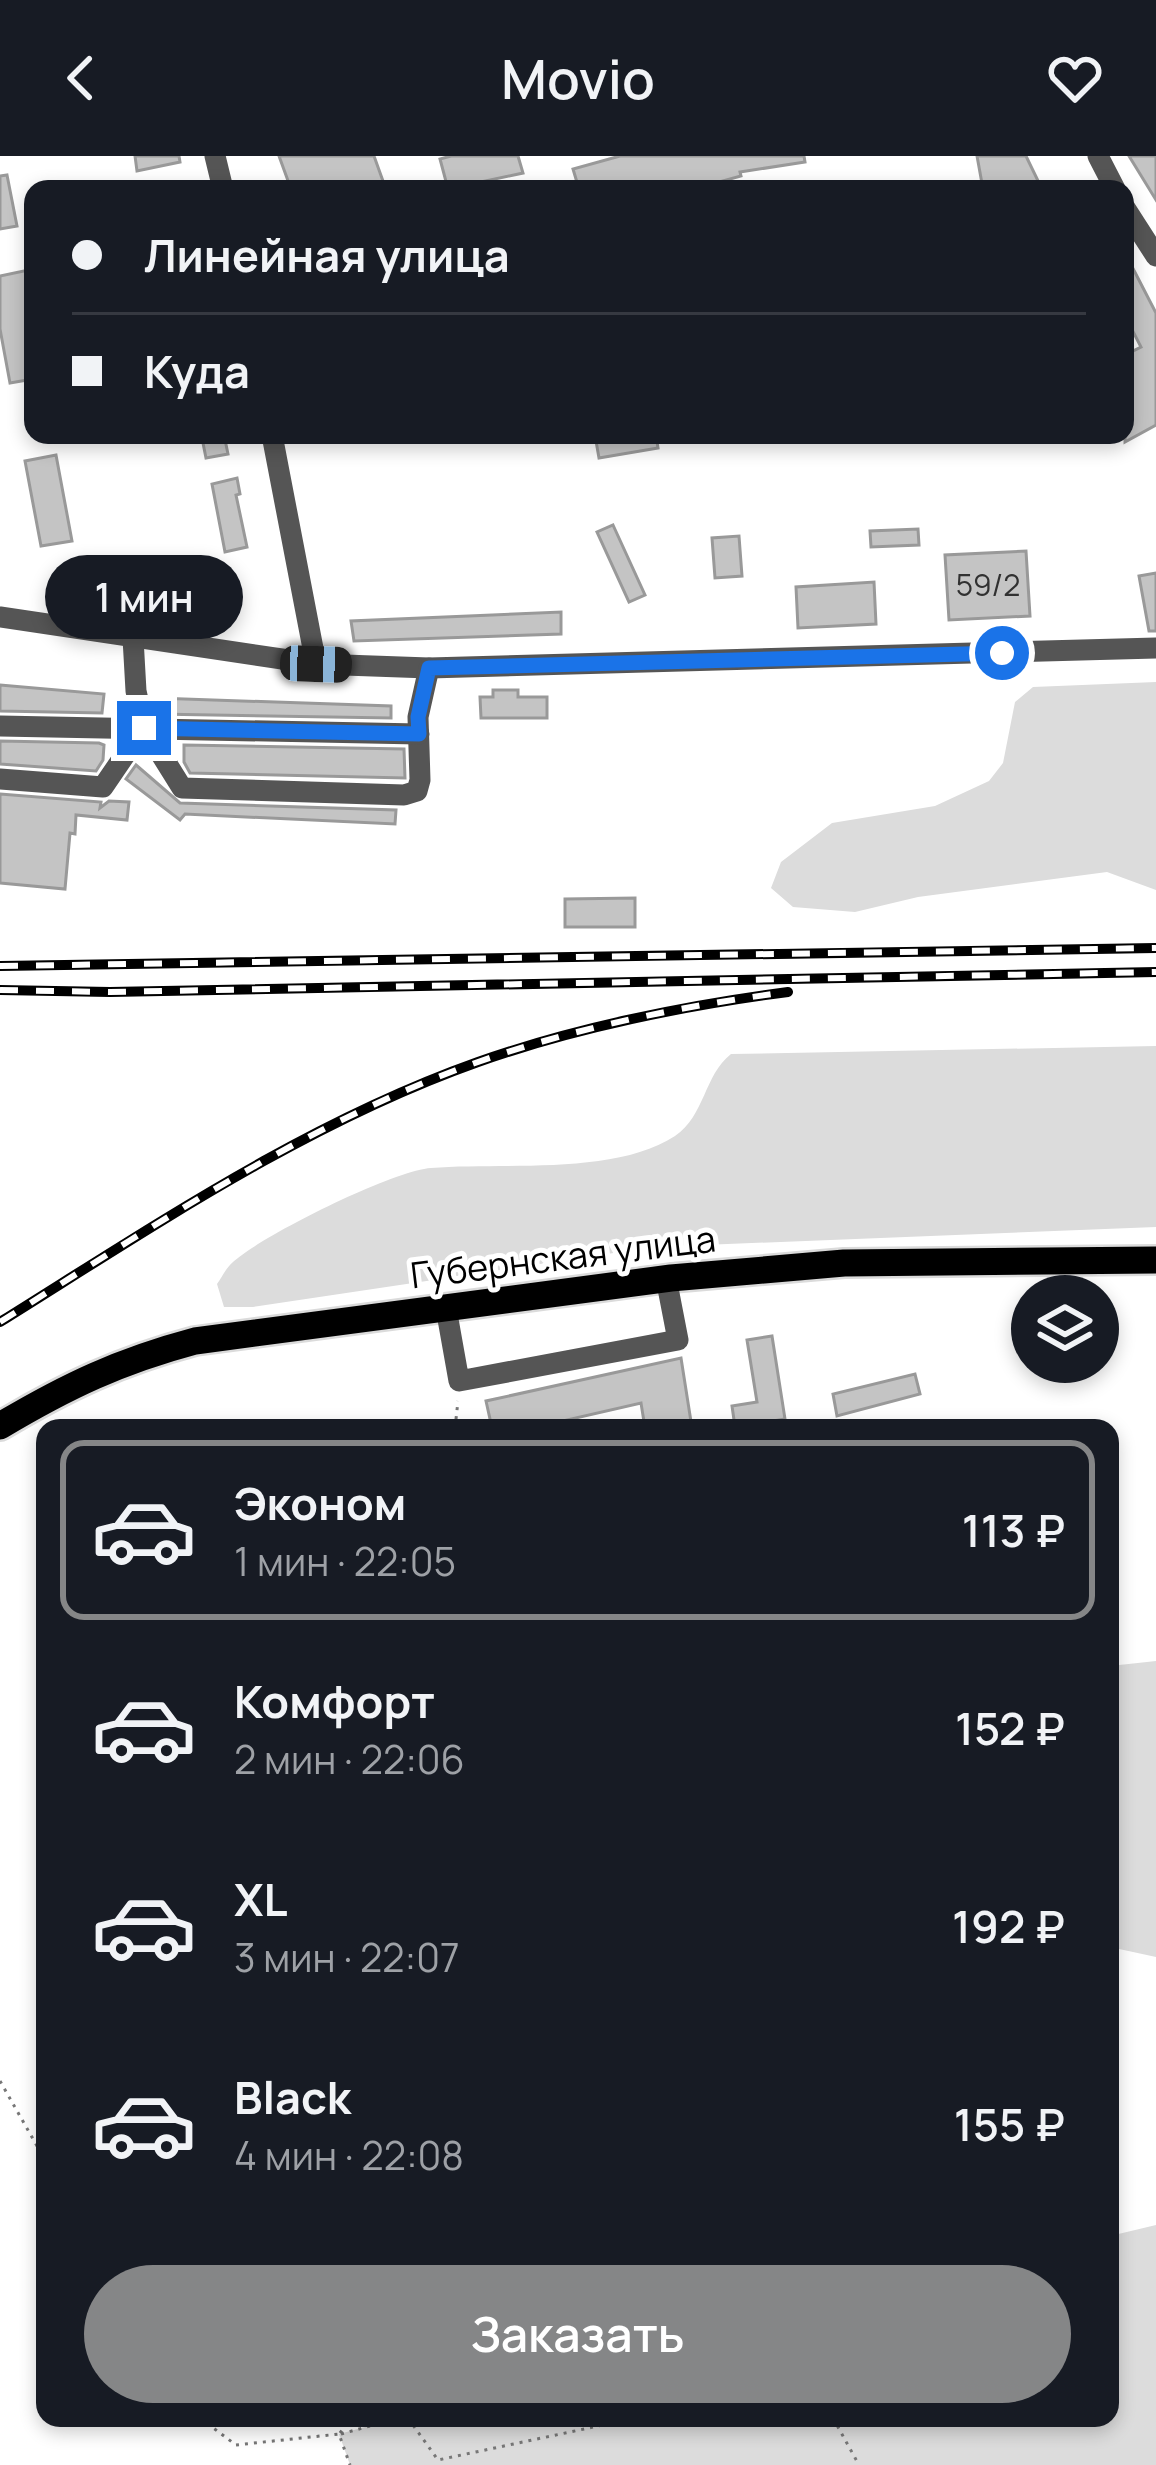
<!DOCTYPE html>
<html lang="ru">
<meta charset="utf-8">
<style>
:root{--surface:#171b24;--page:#20242c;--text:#f1f3f6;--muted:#9ea1a6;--line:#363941;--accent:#858687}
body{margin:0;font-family:Manrope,sans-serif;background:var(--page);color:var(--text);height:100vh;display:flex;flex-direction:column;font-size:45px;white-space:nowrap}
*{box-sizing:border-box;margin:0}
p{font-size:39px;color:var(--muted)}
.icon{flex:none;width:66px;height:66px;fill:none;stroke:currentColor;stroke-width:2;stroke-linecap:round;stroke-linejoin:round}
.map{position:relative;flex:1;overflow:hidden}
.drawer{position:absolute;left:36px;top:1263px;width:1083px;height:1008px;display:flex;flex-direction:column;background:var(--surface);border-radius:24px;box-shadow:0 6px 18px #0003}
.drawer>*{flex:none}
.guide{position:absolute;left:24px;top:24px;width:1110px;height:264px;border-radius:24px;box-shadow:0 6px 18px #0003;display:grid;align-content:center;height:264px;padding:0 48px;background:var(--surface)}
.controls{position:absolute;left:1011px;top:1119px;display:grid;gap:24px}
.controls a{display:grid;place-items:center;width:108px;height:108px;border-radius:50%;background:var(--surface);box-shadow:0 6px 18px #0003;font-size:60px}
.end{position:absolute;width:54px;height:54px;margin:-27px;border:15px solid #1a73e8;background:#fff;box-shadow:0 0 0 6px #fff}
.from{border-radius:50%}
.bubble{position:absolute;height:84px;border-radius:42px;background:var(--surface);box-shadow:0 6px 18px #0003;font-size:39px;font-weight:600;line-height:84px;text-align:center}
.car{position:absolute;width:36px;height:72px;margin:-36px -18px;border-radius:15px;box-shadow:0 0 9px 3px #0007;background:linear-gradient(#222 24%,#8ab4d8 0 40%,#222 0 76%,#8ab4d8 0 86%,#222 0)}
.guide b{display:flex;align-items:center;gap:42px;height:114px;font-size:45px}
.guide b+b{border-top:3px solid var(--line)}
.guide i{width:30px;height:30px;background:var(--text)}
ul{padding:21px 0 0;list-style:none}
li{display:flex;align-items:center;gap:36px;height:180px;margin:0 24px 18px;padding:0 24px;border:6px solid transparent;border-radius:24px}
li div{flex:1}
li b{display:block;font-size:45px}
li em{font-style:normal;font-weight:600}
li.active{border-color:var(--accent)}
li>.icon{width:108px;height:108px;stroke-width:1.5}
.action{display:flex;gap:24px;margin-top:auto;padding:24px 48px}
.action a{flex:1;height:138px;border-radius:72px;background:var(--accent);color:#fff;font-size:48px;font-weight:600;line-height:138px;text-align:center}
header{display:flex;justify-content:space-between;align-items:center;height:156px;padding:0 48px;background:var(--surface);font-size:54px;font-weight:600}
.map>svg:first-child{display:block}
.green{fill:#dcdcdc}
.building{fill:#c4c4c4;stroke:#999;stroke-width:3}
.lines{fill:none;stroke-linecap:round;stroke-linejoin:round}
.major-casing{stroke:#dbdbdb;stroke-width:32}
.path{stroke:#777;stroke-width:3;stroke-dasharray:3 6;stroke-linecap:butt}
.minor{stroke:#555;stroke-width:21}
.major{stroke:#000;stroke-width:27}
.rail-casing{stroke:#000;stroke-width:10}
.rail{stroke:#fff;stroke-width:6;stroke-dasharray:18;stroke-linecap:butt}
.route{stroke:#1a73e8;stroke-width:15}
.labels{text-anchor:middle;stroke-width:10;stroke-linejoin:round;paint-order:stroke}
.number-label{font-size:30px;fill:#313131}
.street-label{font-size:36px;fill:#000;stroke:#fff}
</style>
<header><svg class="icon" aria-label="back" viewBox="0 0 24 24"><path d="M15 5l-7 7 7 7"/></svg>Movio<svg class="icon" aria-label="heart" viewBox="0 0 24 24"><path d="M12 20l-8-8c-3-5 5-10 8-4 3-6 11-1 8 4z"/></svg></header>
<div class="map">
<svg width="1156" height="2309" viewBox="0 0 1156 2309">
<rect width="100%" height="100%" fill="#fff"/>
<g class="green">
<polygon points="1156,526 1156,734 1107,716 918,741 855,756 793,751 771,732 781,706 832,667 935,650 989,625 1003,607 1015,546 1033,531"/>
<path d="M1156,890V1071L654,1091L253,1151H224L217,1128C222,1121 226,1112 233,1106C263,1079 392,1015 431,1012C501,1006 614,1020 675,980C705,960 704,919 731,898Z"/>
<polygon points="1156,1505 1156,1801 1110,1791 1110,1510"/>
<polygon points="1156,2069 1156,2309 350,2309 339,2278 399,2262 1110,2262 1110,2080"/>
</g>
<g class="building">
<polygon points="135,0 179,0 180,6 137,15"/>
<polygon points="279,0 374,0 383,25 369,30 370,33 291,33"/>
<polygon points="451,0 518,0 523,17 448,33 440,3"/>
<polygon points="620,0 804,0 805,6 740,16 741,20 694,33 579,33 573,13"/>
<polygon points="977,0 1026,0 1042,33 983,33"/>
<polygon points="1129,0 1156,0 1156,44"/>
<polygon points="7,19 17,70 0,73 0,20"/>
<polygon points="1125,97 1156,157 1156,269 1125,286 1125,199 1141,191 1125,160"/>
<polygon points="33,113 33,170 29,171 33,223 10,227 0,173 0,120"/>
<polygon points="224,279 228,298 206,302 202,282"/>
<polygon points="631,279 656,279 658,292 599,302 596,285"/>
<polygon points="56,299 72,385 41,390 25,305"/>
<polygon points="237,322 240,338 236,339 247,391 225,396 212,328"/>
<polygon points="613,369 645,439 629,446 597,376"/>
<polygon points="918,373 919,389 871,391 870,375"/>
<polygon points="739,380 742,420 715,422 712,382"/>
<polygon points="1026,395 1030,460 949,464 945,399"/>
<polygon points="1156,417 1156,475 1149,475 1139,420"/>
<polygon points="874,426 876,468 798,472 796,431"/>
<polygon points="561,456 561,478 354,485 351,465"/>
<polygon points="0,529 104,538 102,557 0,555"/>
<polygon points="493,534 518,534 518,541 547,541 547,562 481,562 480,541 493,541"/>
<polygon points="156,542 391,550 391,562 156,558"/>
<polygon points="0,585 99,587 104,589 103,604 96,615 0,608"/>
<polygon points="184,589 404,593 405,622 190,617 184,606"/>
<polygon points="136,609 180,647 396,654 395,668 185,658 180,664 126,623"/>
<polygon points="0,638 101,646 100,652 109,645 129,646 127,664 76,659 75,678 70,677 65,733 0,727"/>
<polygon points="635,742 635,771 565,771 565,743"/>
<polygon points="772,1180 785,1263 735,1271 732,1250 757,1246 747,1184"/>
<polygon points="681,1202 692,1272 645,1272 641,1247 558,1266 560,1272 492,1272 486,1245"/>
<polygon points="915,1218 920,1238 837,1260 833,1238"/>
</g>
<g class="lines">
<g class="major-casing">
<path id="major" d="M0,1270C67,1230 120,1205 195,1185L671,1122L844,1107L1156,1104"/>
</g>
<g class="path">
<polyline points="455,1272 458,1245"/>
<polyline points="0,1925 45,2004"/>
<polyline points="200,2262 236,2289 339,2278 350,2309"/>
<polyline points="408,2262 438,2304 636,2262"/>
<polyline points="833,2262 859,2309"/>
<polyline points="340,2277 351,2262"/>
<polyline points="341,2278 399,2262"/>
</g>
<g class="minor">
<polyline points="215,0 223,33"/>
<polyline points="1098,0 1115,33"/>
<polyline points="1125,52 1156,100"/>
<polyline points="272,279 316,508"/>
<polyline points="0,461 316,508 429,512 1156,492"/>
<polyline points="133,482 136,535 144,571 182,632 404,639 417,635 420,624 418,561 429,512"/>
<polyline points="0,570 419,578"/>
<polyline points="0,623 103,631 144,571"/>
<polyline points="446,1152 459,1225 678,1184 666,1122"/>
</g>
<use href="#major" class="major"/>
<g class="rail-casing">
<g id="rail">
<polyline points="0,810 1156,792"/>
<polyline points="0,834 110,836 1156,816"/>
<path d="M0,1166C154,1070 306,967 478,906C574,872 687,849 788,836"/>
</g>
</g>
<use href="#rail" class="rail"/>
</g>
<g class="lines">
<polyline class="route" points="144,572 419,578 418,561 429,512 1002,497"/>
</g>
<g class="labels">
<g class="number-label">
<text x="988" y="440">59/2</text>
</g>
<g class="street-label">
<text transform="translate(563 1101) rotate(-7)" y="13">Губернская улица</text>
</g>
</g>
</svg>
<div class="controls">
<a><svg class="icon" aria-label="layers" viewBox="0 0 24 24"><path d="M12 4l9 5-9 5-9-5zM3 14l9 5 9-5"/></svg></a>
</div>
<i class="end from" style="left:1002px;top:497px"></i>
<i class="end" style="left:144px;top:572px"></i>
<div class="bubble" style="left:45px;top:399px;width:198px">1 мин</div>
<i class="car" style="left:316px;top:508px;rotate:92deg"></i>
<div class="guide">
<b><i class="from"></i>Линейная улица</b>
<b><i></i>Куда</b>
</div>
<section class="drawer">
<ul>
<li class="active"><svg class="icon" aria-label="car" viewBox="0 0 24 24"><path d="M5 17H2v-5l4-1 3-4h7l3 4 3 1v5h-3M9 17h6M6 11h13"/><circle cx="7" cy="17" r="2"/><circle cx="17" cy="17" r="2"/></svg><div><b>Эконом</b><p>1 мин · 22:05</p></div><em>113 ₽</em></li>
<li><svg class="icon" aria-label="car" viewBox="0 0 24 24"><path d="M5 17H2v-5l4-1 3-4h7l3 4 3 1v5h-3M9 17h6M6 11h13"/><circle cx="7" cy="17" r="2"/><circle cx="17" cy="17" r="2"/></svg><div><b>Комфорт</b><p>2 мин · 22:06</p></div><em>152 ₽</em></li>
<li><svg class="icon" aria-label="car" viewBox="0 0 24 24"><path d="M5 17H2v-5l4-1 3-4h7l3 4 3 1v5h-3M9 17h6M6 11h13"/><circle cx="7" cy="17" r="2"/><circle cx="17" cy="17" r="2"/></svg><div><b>XL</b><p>3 мин · 22:07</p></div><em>192 ₽</em></li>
<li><svg class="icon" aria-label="car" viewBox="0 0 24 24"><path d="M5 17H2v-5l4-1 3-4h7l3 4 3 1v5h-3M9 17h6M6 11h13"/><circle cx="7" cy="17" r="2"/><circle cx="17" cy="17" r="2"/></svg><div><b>Black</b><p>4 мин · 22:08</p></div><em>155 ₽</em></li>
</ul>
<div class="action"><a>Заказать</a></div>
</section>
</div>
